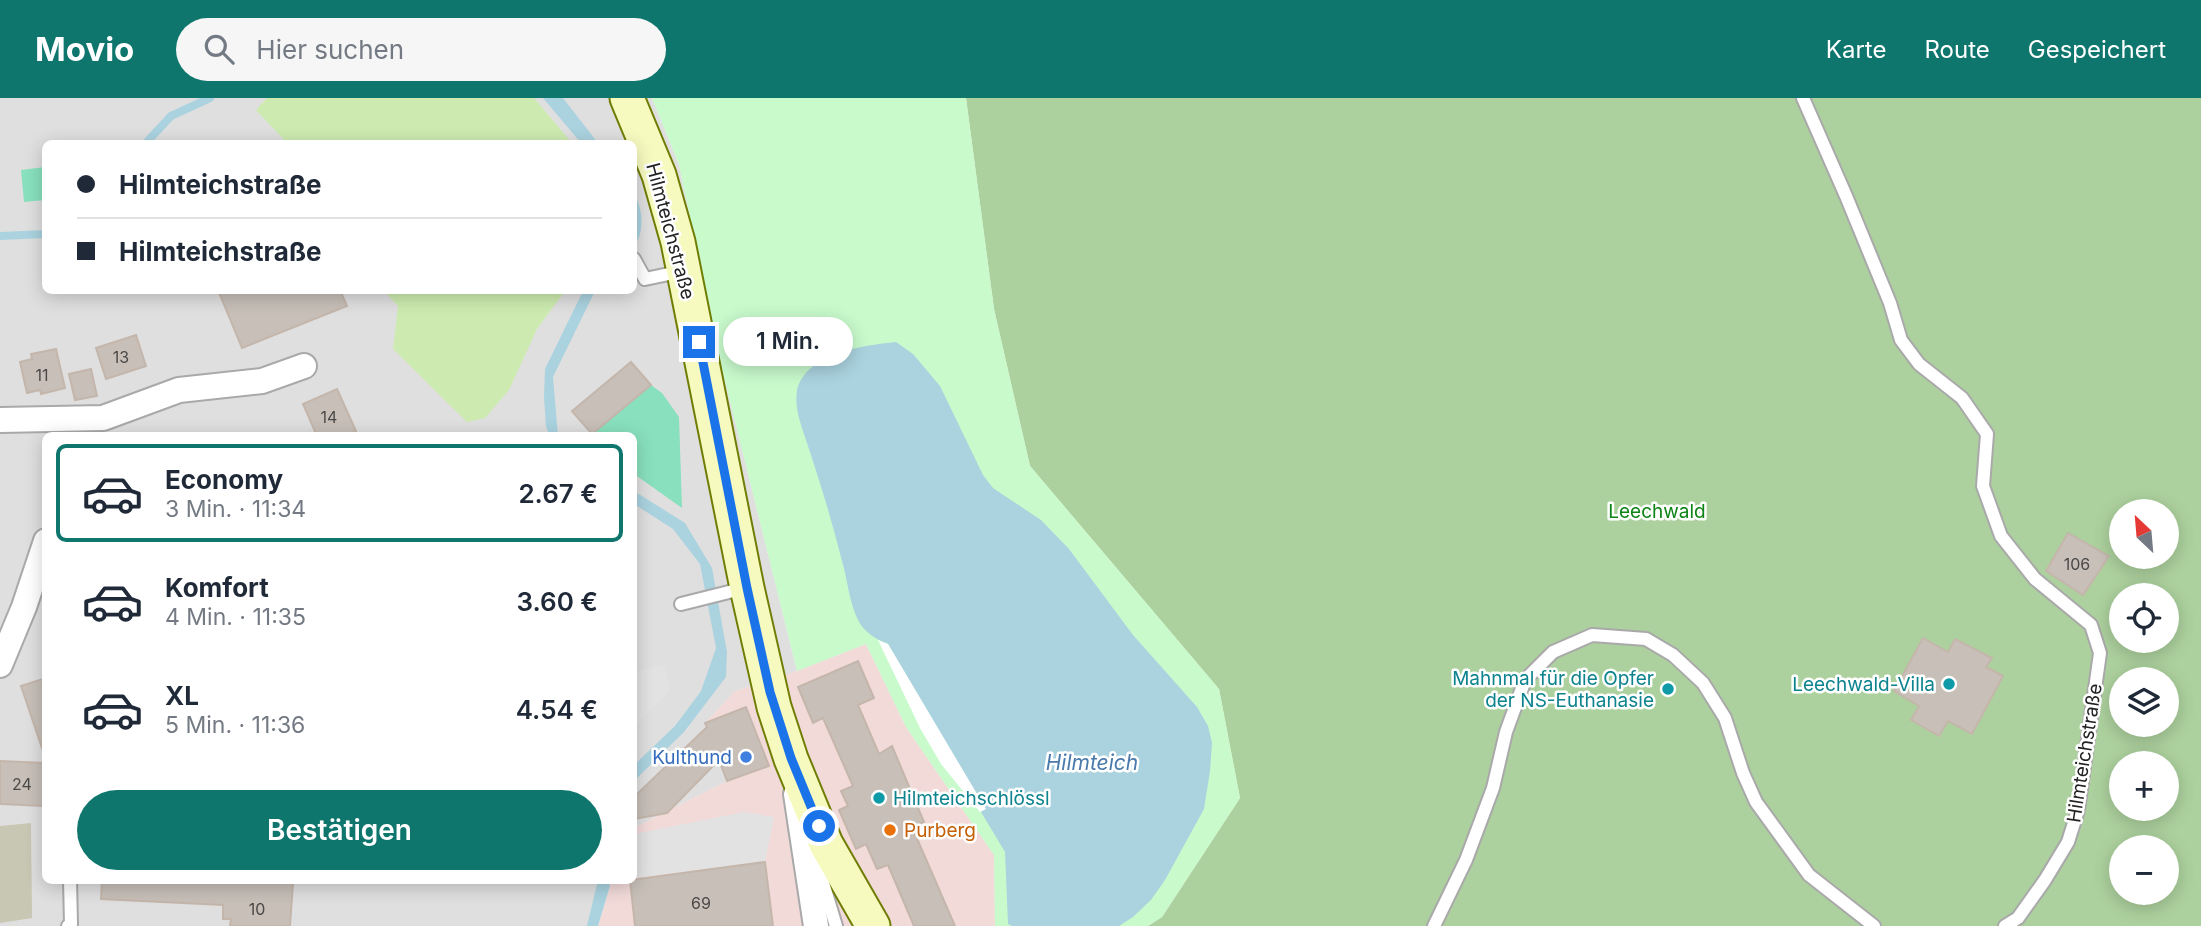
<!DOCTYPE html>
<html lang="de">
<meta charset="utf-8">
<style>
:root{--surface:#fff;--page:#f6f6f7;--text:#1f2937;--muted:#747a83;--line:#e0e1e3;--accent:#0f766e}
body{margin:0;font-family:Inter,sans-serif;background:var(--page);color:var(--text);height:100vh;display:flex;flex-direction:column;font-size:26px;white-space:nowrap}
*{box-sizing:border-box;margin:0}
p{font-size:23px;color:var(--muted)}
.icon{flex:none;width:38px;height:38px;fill:none;stroke:currentColor;stroke-width:2;stroke-linecap:round;stroke-linejoin:round}
.map{position:relative;flex:1;overflow:hidden}
.drawer{position:absolute;left:42px;top:334px;width:595px;height:452px;display:flex;flex-direction:column;background:var(--surface);border-radius:10px;box-shadow:0 4px 18px #0003}
.drawer>*{flex:none}
.top-card{position:absolute;left:42px;top:42px;width:595px;height:154px;border-radius:10px;box-shadow:0 4px 18px #0003;display:grid;align-content:center;height:154px;padding:0 35px;background:var(--surface)}
.needle{width:46px;rotate:334deg}
.buttons{position:absolute;left:2109px;top:401px;display:grid;gap:14px}
.buttons a{display:grid;place-items:center;width:70px;height:70px;border-radius:50%;background:var(--surface);box-shadow:0 4px 18px #0003;font-size:35px}
.end{position:absolute;width:32px;height:32px;margin:-16px;border:9px solid #1a73e8;background:#fff;box-shadow:0 0 0 4px #fff}
.from{border-radius:50%}
.bubble{position:absolute;height:49px;border-radius:24px;background:var(--surface);box-shadow:0 4px 18px #0003;font-size:23px;font-weight:600;line-height:49px;text-align:center}
.top-card b{display:flex;align-items:center;gap:24px;height:66px;font-size:26px}
.top-card b+b{border-top:2px solid var(--line)}
.top-card i{width:18px;height:18px;background:var(--text)}
ul{padding:12px 0 0;list-style:none}
li{display:flex;align-items:center;gap:21px;height:98px;margin:0 14px 10px;padding:0 21px;border:4px solid transparent;border-radius:10px}
li div{flex:1}
li b{display:block;font-size:26px}
li em{font-style:normal;font-weight:600}
li.active{border-color:var(--accent)}
li>.icon{width:63px;height:63px;stroke-width:1.5}
.button{display:flex;gap:14px;margin-top:auto;padding:14px 35px}
.button a{flex:1;height:80px;border-radius:42px;background:var(--accent);color:#fff;font-size:28px;font-weight:600;line-height:80px;text-align:center}
header{display:flex;align-items:center;gap:42px;box-sizing:border-box;height:98px;padding:0 35px;background:var(--accent);color:#fff}
header strong{font-size:33px}
nav{display:flex;gap:38px;margin-inline-start:auto;font-size:24px}
.search{width:490px;height:63px;background:var(--page);display:flex;align-items:center;gap:18px;box-sizing:border-box;padding:0 24px;border-radius:38px;color:var(--muted);font-size:26px}
.map>svg:first-child{display:block}
.residential{fill:#e0dfdf;fill-rule:evenodd}
.commercial{fill:#f2dad9}
.construction{fill:#c7c7b4}
.grass{fill:#cdebb0}
.forest{fill:#add19e;fill-rule:evenodd}
.park{fill:#c8facc}
.pitch{fill:#88e0be}
.parking{fill:#e2e2e2}
.water{fill:#aad3df}
.pier{fill:#fff}
.lines{fill:none;stroke-linecap:round;stroke-linejoin:round}
.stream{stroke:#aad3df;stroke-width:8}
.building{fill:#c7bfb8;stroke:#c4b6ab;stroke-width:2}
.service-casing{stroke:#a9a9a9;stroke-width:16}
.minor-casing{stroke:#a9a9a9;stroke-width:28}
.secondary-casing{stroke:#707d05;stroke-width:37}
.service{stroke:#fff;stroke-width:12}
.minor{stroke:#fff;stroke-width:24}
.secondary{stroke:#f7fabf;stroke-width:33}
.route{stroke:#1a73e8;stroke-width:9}
.culture-dot{fill:#0f9aa8;stroke:#fff;stroke-width:2.5}
.shop-dot{fill:#3f7fe0;stroke:#fff;stroke-width:2.5}
.food-dot{fill:#e8710a;stroke:#fff;stroke-width:2.5}
.labels{text-anchor:middle;stroke-width:5;stroke-linejoin:round;paint-order:stroke}
.number-label{font-size:16px;fill:#4b4948}
.street-label{font-size:19px;fill:#222;stroke:#fff}
.park-label{font-size:19px;fill:#0c8416;stroke:#fff}
.culture-label{font-size:19px;fill:#0d838f;stroke:#fff;text-anchor:end}
.shop-label{font-size:19px;fill:#366cbe;stroke:#fff;text-anchor:end}
.food-label{font-size:19px;fill:#c56008;stroke:#fff;text-anchor:start}
.water-label{font-size:21px;font-style:italic;fill:#4a7aab;stroke:#fff}
</style>
<header>
<strong>Movio</strong>
<div class="search"><svg class="icon" aria-label="search" viewBox="0 0 24 24"><circle cx="10" cy="10" r="6"/><path d="M15 15l6 6"/></svg>Hier suchen</div>
<nav><a>Karte</a><a>Route</a><a>Gespeichert</a></nav>
</header>
<div class="map">
<svg width="2201" height="828" viewBox="0 0 2201 828">
<rect width="100%" height="100%" fill="#f2efe9"/>
<path class="residential" d="M0,0H652L679,67L721,267L797,573L735,593L727,683L634,730V338H46V782H609L598,828H0ZM46,46H634V192H46Z"/>
<polygon class="commercial" points="866,546 906,629 994,757 995,828 598,828 610,788 609,782 634,782 634,730 727,683 705,625 735,593 797,573"/>
<polygon class="construction" points="31,725 32,820 0,825 0,728"/>
<g class="grass">
<polygon points="267,0 534,0 572,45 287,45 256,12"/>
<polygon points="384,193 565,193 537,231 509,292 485,320 467,324 393,251 398,208"/>
</g>
<path class="forest" d="M966,0H2201V828H1148L1162,819L1240,700L1219,591L1030,368L994,211ZM2121,413H2166V458H2121ZM2121,497H2166V542H2121ZM2121,581H2166V626H2121ZM2121,665H2166V710H2121ZM2121,749H2166V794H2121Z"/>
<polygon class="park" points="652,0 966,0 994,211 1030,368 1219,591 1240,700 1162,819 1148,828 995,828 994,757 906,629 866,546 797,573 721,267 679,67"/>
<g class="pitch">
<polygon points="45,69 45,102 24,104 21,72"/>
<polygon points="651,287 662,295 679,319 682,410 634,376 634,338 592,336"/>
</g>
<g class="parking">
<polygon points="665,566 670,593 634,629 634,574"/>
<polygon points="744,714 774,719 765,764 634,780 634,736"/>
</g>
<g class="water">
<polygon points="543,0 563,0 598,45 581,45"/>
<path d="M634,95C643,112 645,133 634,149Z"/>
<polygon points="583,193 595,193 553,279 558,338 550,338 546,329 544,299 545,271"/>
<path d="M896,244L913,256L940,288L983,377L993,390L1041,422L1069,451L1133,537L1197,609L1208,628L1212,645L1210,673L1204,711L1165,782L1151,802L1133,819L1119,828H1012L1008,826L1005,754L981,714L985,711L888,546C878,542 865,535 859,524C849,505 848,483 842,463C832,423 820,384 807,345C802,329 794,311 797,293C805,255 865,247 896,244Z"/>
<polygon points="634,393 685,425 712,470 727,554 726,579 684,634 634,683 634,667 675,628 701,593 716,550 700,466 673,431 634,406"/>
<polygon points="598,782 609,782 610,788 598,828 587,828"/>
</g>
<polygon class="pier" points="878,542 888,546 986,711 980,714 941,666 920,630"/>
<g class="lines">
<g class="stream">
<polyline points="145,46 171,18 210,0"/>
<polyline points="0,138 46,136"/>
</g>
</g>
<g class="building">
<polygon points="218,192 340,192 347,208 242,250"/>
<polygon points="136,237 146,268 106,281 96,250"/>
<polygon points="56,251 65,290 41,296 40,292 27,295 20,264 32,261 31,256"/>
<polygon points="631,264 651,287 592,336 572,313"/>
<polygon points="91,271 97,298 75,302 69,276"/>
<polygon points="337,291 356,333 345,338 317,338 303,306"/>
<polygon points="2068,435 2109,458 2083,497 2046,473"/>
<polygon points="1923,540 1948,554 1955,541 1992,560 1986,569 2003,578 1972,636 1948,623 1939,638 1911,622 1919,608 1894,593"/>
<polygon points="858,563 874,600 858,607 879,656 892,648 924,724 912,729 955,828 914,828 888,767 877,771 866,746 856,751 839,712 848,708 841,693 853,688 823,620 813,625 798,589"/>
<polygon points="46,580 46,649 42,650 21,588"/>
<polygon points="746,609 769,668 727,683 719,662 667,715 634,721 634,699 707,629 705,625"/>
<polygon points="0,663 45,665 43,708 0,706"/>
<polygon points="765,764 773,828 635,828 630,782"/>
<polygon points="102,782 256,782 293,785 290,828 230,828 231,821 223,821 223,807 101,801"/>
</g>
<g class="lines">
<g class="service-casing">
<g id="service">
<polyline points="1803,0 1846,98 1890,205 1901,242 1919,266 1962,300 1987,336 1983,388 2001,438 2035,481 2091,527 2100,555 2078,712 2068,744 2045,782 2018,820 2005,828"/>
<polyline points="634,161 645,181 683,173"/>
<polyline points="681,506 745,490"/>
<polyline points="817,765 836,828"/>
<polyline points="68,828 71,826 70,782"/>
<polyline points="1434,828 1466,762 1493,690 1506,634 1525,582 1553,554 1592,537 1646,541 1673,557 1703,585 1725,620 1743,675 1756,704 1809,777 1874,828"/>
</g>
</g>
<g class="minor-casing">
<g id="minor">
<polyline points="0,322 103,320 179,292 262,283 304,268"/>
<polyline points="0,567 24,509 46,443"/>
<polyline points="796,696 816,828"/>
</g>
</g>
<g class="secondary-casing">
<polyline id="secondary" points="627,0 659,77 678,144 747,490 774,609 791,661 826,746 873,828"/>
</g>
<use href="#service" class="service"/>
<use href="#minor" class="minor"/>
<use href="#secondary" class="secondary"/>
</g>
<g class="lines">
<polyline class="route" points="699,244 747,490 770,594 791,660 819,728"/>
</g>
<g class="culture-dot">
<circle cx="1949" cy="586" r="7"/>
<circle cx="1668" cy="591" r="7"/>
<circle cx="879" cy="700" r="7"/>
</g>
<circle class="shop-dot" cx="746" cy="659" r="7"/>
<circle class="food-dot" cx="890" cy="732" r="7"/>
<g class="labels">
<g class="number-label">
<text x="121" y="265">13</text>
<text x="42" y="283">11</text>
<text x="329" y="325">14</text>
<text x="2077" y="472">106</text>
<text x="22" y="692">24</text>
<text x="701" y="811">69</text>
<text x="257" y="817">10</text>
</g>
<g class="street-label">
<text transform="translate(671 133) rotate(75)" y="7">Hilmteichstraße</text>
<text transform="translate(2084 655) rotate(-81)" y="7">Hilmteichstraße</text>
</g>
<g class="park-label">
<text x="1657" y="420">Leechwald</text>
</g>
<g class="culture-label">
<text x="1654" y="587">Mahnmal für die Opfer<tspan x="1654" dy="22">der NS-Euthanasie</tspan></text>
<text x="1935" y="593">Leechwald-Villa</text>
<text x="893" y="707" text-anchor="start">Hilmteichschlössl</text>
</g>
<g class="shop-label">
<text x="732" y="666">Kulthund</text>
</g>
<g class="food-label">
<text x="904" y="739">Purberg</text>
</g>
<g class="water-label">
<text x="1092" y="672">Hilmteich</text>
</g>
</g>
</svg>
<div class="buttons">
<a><svg class="needle" viewBox="-14 -14 28 28"><path d="M0-13l5 13h-10z" fill="#e53935"/><path d="M0 13l5-13h-10z" fill="#747a83"/></svg></a>
<a><svg class="icon" aria-label="locate" viewBox="0 0 24 24"><circle cx="12" cy="12" r="6"/><path d="M12 2v4M12 18v4M2 12h4M18 12h4"/></svg></a>
<a><svg class="icon" aria-label="layers" viewBox="0 0 24 24"><path d="M12 4l9 5-9 5-9-5zM3 14l9 5 9-5"/></svg></a>
<a>+</a>
<a>−</a>
</div>
<i class="end from" style="left:819px;top:728px"></i>
<i class="end" style="left:699px;top:244px"></i>
<div class="bubble" style="left:723px;top:219px;width:130px">1 Min.</div>
<div class="top-card">
<b><i class="from"></i>Hilmteichstraße</b>
<b><i></i>Hilmteichstraße</b>
</div>
<section class="drawer">
<ul>
<li class="active"><svg class="icon" aria-label="car" viewBox="0 0 24 24"><path d="M5 17H2v-5l4-1 3-4h7l3 4 3 1v5h-3M9 17h6M6 11h13"/><circle cx="7" cy="17" r="2"/><circle cx="17" cy="17" r="2"/></svg><div><b>Economy</b><p>3 Min. · 11:34</p></div><em>2.67 €</em></li>
<li><svg class="icon" aria-label="car" viewBox="0 0 24 24"><path d="M5 17H2v-5l4-1 3-4h7l3 4 3 1v5h-3M9 17h6M6 11h13"/><circle cx="7" cy="17" r="2"/><circle cx="17" cy="17" r="2"/></svg><div><b>Komfort</b><p>4 Min. · 11:35</p></div><em>3.60 €</em></li>
<li><svg class="icon" aria-label="car" viewBox="0 0 24 24"><path d="M5 17H2v-5l4-1 3-4h7l3 4 3 1v5h-3M9 17h6M6 11h13"/><circle cx="7" cy="17" r="2"/><circle cx="17" cy="17" r="2"/></svg><div><b>XL</b><p>5 Min. · 11:36</p></div><em>4.54 €</em></li>
</ul>
<div class="button"><a>Bestätigen</a></div>
</section>
</div>
